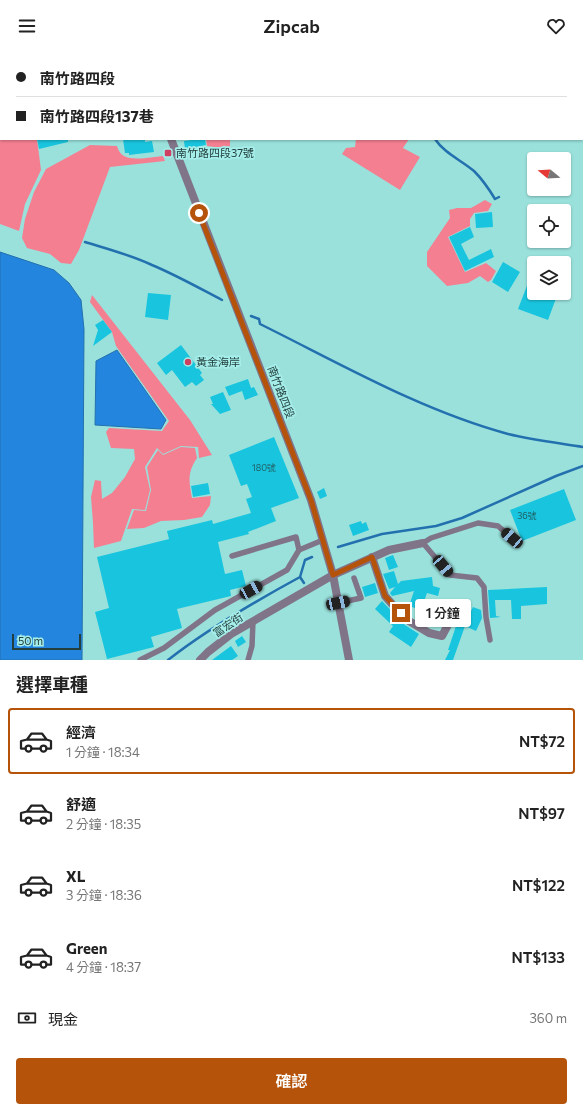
<!DOCTYPE html>
<html lang="zh-TW">
<meta charset="utf-8">
<style>
:root{--surface:#fff;--page:#f6f6f6;--text:#222;--muted:#767676;--line:#e0e0e0;--accent:#b45309}
body{margin:0;font-family:Commissioner,"Noto Sans TC",sans-serif;background:var(--page);color:var(--text);height:100vh;display:flex;flex-direction:column;font-size:15px;white-space:nowrap}
*{box-sizing:border-box;margin:0}
p{font-size:13px;color:var(--muted)}
.icon{flex:none;width:22px;height:22px;fill:none;stroke:currentColor;stroke-width:2;stroke-linecap:round;stroke-linejoin:round}
.map{position:relative;height:608px;overflow:hidden}
.details{display:flex;flex-direction:column;background:var(--surface);flex:1}
.details>*{flex:none}
.guide{position:absolute;left:0px;top:0px;width:583px;height:88px;box-shadow:0 1px 3px #0004;display:grid;align-content:center;height:88px;padding:0 16px;background:var(--surface)}
.needle{width:26px;rotate:288deg}
.tools{position:absolute;left:527px;top:100px;display:grid;gap:8px}
.tools a{display:grid;place-items:center;width:44px;height:44px;border-radius:4px;background:var(--surface);box-shadow:0 1px 3px #0004;font-size:20px}
.scale{position:absolute;left:12px;bottom:10px;width:69px;box-sizing:border-box;padding-left:4px;border:2px solid #223f3e;border-top:0;font-size:11px;line-height:14px;white-space:nowrap;color:#223f3e;-webkit-text-stroke:3px #a6eeea;paint-order:stroke}
.end{position:absolute;width:18px;height:18px;margin:-9px;border:5px solid #b45309;background:#fff;box-shadow:0 0 0 2px #fff}
.from{border-radius:50%}
.bubble{position:absolute;height:28px;border-radius:4px;background:var(--surface);box-shadow:0 1px 3px #0004;font-size:13px;font-weight:600;line-height:28px;text-align:center}
.car{position:absolute;width:12px;height:24px;margin:-12px -6px;border-radius:5px;box-shadow:0 0 3px 1px #0007;background:linear-gradient(#222 24%,#8ab4d8 0 40%,#222 0 76%,#8ab4d8 0 86%,#222 0)}
.guide b{display:flex;align-items:center;gap:14px;height:38px;font-size:15px}
.guide b+b{border-top:1px solid var(--line)}
.guide i{width:10px;height:10px;background:var(--text)}
ul{padding:0;list-style:none}
li{display:flex;align-items:center;gap:12px;height:66px;margin:0 8px 6px;padding:0 8px;border:2px solid transparent;border-radius:4px}
li div{flex:1}
li b{display:block;font-size:15px}
li em{font-style:normal;font-weight:600}
li.active{border-color:var(--accent)}
li>.icon{width:36px;height:36px;stroke-width:1.5}
h2{padding:0 16px;font-size:18px;line-height:48px}
.pay{display:flex;align-items:center;gap:10px;height:44px;padding:0 16px;font-size:15px}
.pay p{margin-inline-start:auto}
.cta{display:flex;gap:8px;margin-top:auto;padding:8px 16px}
.cta a{flex:1;height:46px;border-radius:4px;background:var(--accent);color:#fff;font-size:16px;font-weight:600;line-height:46px;text-align:center}
header{display:flex;justify-content:space-between;align-items:center;height:52px;padding:0 16px;background:var(--surface);font-size:18px;font-weight:600}
.map>svg:first-child{display:block}
.built{fill:#84d7d2}
.green{fill:#f47f91}
.water{fill:#2485de;stroke:#2370ae}
.lines{fill:none;stroke-linecap:round;stroke-linejoin:round}
.stream{stroke:#2370ae;stroke-width:2.5}
.building{fill:#19c5de}
.service{stroke:#807488;stroke-width:5.5}
.minor{stroke:#807488;stroke-width:8}
.tertiary{stroke:#807488;stroke-width:8}
.route{stroke:#b45309;stroke-width:5}
.poi-dot{fill:#ce3f60;stroke:#a6eeea;stroke-width:1.5}
.labels{text-anchor:middle;stroke-width:3.5;stroke-linejoin:round;paint-order:stroke}
.number-label{font-size:9px;fill:#206066}
.poi-label{font-size:11px;fill:#223f3e;stroke:#a6eeea;text-anchor:start}
.street-label{font-size:11px;fill:#223f3e;stroke:#a6eeea}
</style>
<header><svg class="icon" aria-label="menu" viewBox="0 0 24 24"><path d="M4 6h16M4 12h16M4 18h16"/></svg>Zipcab<svg class="icon" aria-label="heart" viewBox="0 0 24 24"><path d="M12 20l-8-8c-3-5 5-10 8-4 3-6 11-1 8 4z"/></svg></header>
<div class="map">
<svg width="583" height="608" viewBox="0 0 583 608">
<rect width="100%" height="100%" fill="#9ae1dc"/>
<polygon class="built" points="23,0 124,0 125,1 22,1"/>
<g class="green">
<polygon points="0,8 1,8 1,87 37,87 41,118 25,152 19,179 0,172"/>
<polygon points="206,87 230,87 230,97 207,94"/>
<polygon points="356,87 409,87 403,96 420,105 400,138 342,102 346,96 355,95"/>
<path d="M90,93L117,94C118,97 120,102 124,104C133,109 153,105 163,104L165,109L110,115L79,198L71,212L61,211L50,202L27,196L22,186L25,167L34,140L46,117Z"/>
<polygon points="485,148 492,152 488,159 474,161 470,167 470,174 448,185 465,220 486,211 496,219 491,228 488,230 480,224 468,231 447,234 427,214 427,200 450,166 449,158 457,156 471,156"/>
<polygon points="92,243 190,368 212,403 199,406 198,395 181,394 163,402 157,396 145,415 150,438 145,458 132,457 121,489 94,496 93,471 91,445 95,428 101,429 102,447 112,441 125,425 135,407 134,397 111,396 106,380 109,376 162,379 169,369 116,294 112,280 90,250"/>
<path d="M181,395L195,396L197,406C187,421 189,429 192,446L211,444L210,453L202,465L184,468L161,469L144,476L127,477L134,458L146,459L151,438L147,415L158,398L163,403Z"/>
</g>
<g class="water">
<polygon points="0,200 54,218 69,231 81,248 84,277 82,608 0,608"/>
<polygon points="117,298 166,368 161,377 95,373 96,309"/>
</g>
<g class="lines">
<g class="stream">
<polyline points="256,0 257,1"/>
<path d="M435,87C444,101 461,108 474,119C482,127 489,137 495,147L499,145"/>
<path d="M85,190C108,197 131,203 152,213C176,223 199,236 222,248"/>
<path d="M251,264L259,267L260,272C341,312 420,358 508,382C532,388 558,391 583,395"/>
<polyline points="338,495 382,482 436,474 462,466 556,424 583,414"/>
<polyline points="300,525 304,531"/>
<path d="M168,608C209,576 254,550 300,525L305,508L312,505"/>
</g>
</g>
<g class="building">
<polygon points="37,87 68,87 68,90 39,97"/>
<polygon points="123,87 145,87 145,90 152,89 154,100 129,103 129,101 125,101"/>
<polygon points="199,87 205,87 206,93 185,97 184,89"/>
<polygon points="492,160 493,175 476,176 475,162"/>
<polygon points="470,175 474,185 461,192 469,208 491,197 494,205 465,219 449,185"/>
<polygon points="503,210 520,220 508,240 492,230"/>
<polygon points="533,218 534,241 558,241 548,268 518,257"/>
<polygon points="148,241 171,243 168,268 145,265"/>
<polygon points="103,268 112,280 93,294 98,278 95,273"/>
<polygon points="181,293 202,321 200,323 204,328 196,334 192,330 185,335 172,318 166,323 157,311"/>
<polygon points="248,327 251,336 254,335 258,343 245,348 242,339 229,344 225,335"/>
<polygon points="223,340 231,358 220,362 211,352 213,352 210,345"/>
<polygon points="274,385 299,446 271,456 276,469 248,480 249,482 218,490 225,522 242,518 246,534 230,538 231,544 177,557 182,576 151,585 154,595 107,607 95,560 109,556 97,505 169,487 167,479 212,468 213,472 251,461 246,447 252,445 247,432 241,434 229,403"/>
<polygon points="208,431 210,442 193,445 191,434"/>
<polygon points="324,436 327,444 320,447 317,440"/>
<polygon points="564,437 576,468 522,489 510,458"/>
<polygon points="361,469 362,472 366,470 369,478 353,484 349,473"/>
<polygon points="393,503 398,515 389,518 385,506"/>
<polygon points="394,519 398,532 401,529 432,525 433,534 440,536 438,544 427,541 421,558 409,554 414,539 392,544 390,541 395,535 389,537 383,522"/>
<polygon points="375,531 378,541 365,545 362,535"/>
<polygon points="547,535 547,552 521,554 521,567 512,567 511,548 495,548 496,564 501,565 490,566 488,538"/>
<polygon points="382,549 405,573 419,582 411,595 389,580 393,574 375,557"/>
<polygon points="443,550 471,559 473,555 481,558 482,566 476,579 465,574 453,608 445,608 450,598 448,598 456,574 454,574 453,568 449,566 446,567 443,570 437,568 434,575 424,571 428,557 439,561"/>
<polygon points="242,584 246,590 238,595 235,589"/>
<polygon points="231,594 238,604 232,608 212,608"/>
</g>
<g class="lines">
<g class="service">
<polyline points="232,504 296,485 299,498"/>
<polyline points="338,551 361,546 354,526"/>
<polyline points="490,588 486,565 484,535 477,526 450,523 423,491 431,486 478,471 498,474 512,486"/>
<polyline points="140,608 164,596 215,558 287,518 299,498 323,488"/>
<polyline points="248,608 252,594 253,569"/>
</g>
<g class="minor">
<polyline points="372,505 385,544 392,552 409,569 429,581 442,584 449,571"/>
<polyline points="200,608 208,600 231,582 333,523 389,498 423,491"/>
</g>
<g class="tertiary">
<polyline points="135,0 136,1"/>
<polyline points="171,87 311,448 333,523 349,608"/>
</g>
</g>
<g class="lines">
<polyline class="route" points="199,161 311,448 333,523 372,505 385,544 401,561"/>
</g>
<g class="poi-dot">
<rect x="164" y="97" width="8" height="8" rx="2"/>
<circle cx="188" cy="310" r="4"/>
</g>
<g class="labels">
<g class="number-label">
<text x="264" y="419">180號</text>
<text x="527" y="467">36號</text>
</g>
<g class="poi-label">
<text x="176" y="105">南竹路四段37號</text>
<text x="196" y="314">黃金海岸</text>
</g>
<g class="street-label">
<text transform="translate(281 340) rotate(69)" y="4">南竹路四段</text>
<text transform="translate(228 573) rotate(-34)" y="4">富宏街</text>
</g>
</g>
</svg>
<div class="tools">
<a><svg class="needle" viewBox="-14 -14 28 28"><path d="M0-13l5 13h-10z" fill="#e53935"/><path d="M0 13l5-13h-10z" fill="#767676"/></svg></a>
<a><svg class="icon" aria-label="locate" viewBox="0 0 24 24"><circle cx="12" cy="12" r="6"/><path d="M12 2v4M12 18v4M2 12h4M18 12h4"/></svg></a>
<a><svg class="icon" aria-label="layers" viewBox="0 0 24 24"><path d="M12 4l9 5-9 5-9-5zM3 14l9 5 9-5"/></svg></a>
</div>
<div class="scale">50 m</div>
<i class="end from" style="left:199px;top:161px"></i>
<i class="end" style="left:401px;top:561px"></i>
<div class="bubble" style="left:415px;top:547px;width:56px">1 分鐘</div>
<i class="car" style="left:512px;top:486px;rotate:311deg"></i>
<i class="car" style="left:443px;top:514px;rotate:140deg"></i>
<i class="car" style="left:251px;top:538px;rotate:61deg"></i>
<i class="car" style="left:338px;top:551px;rotate:78deg"></i>
<div class="guide">
<b><i class="from"></i>南竹路四段</b>
<b><i></i>南竹路四段137巷</b>
</div>
</div>
<section class="details">
<h2>選擇車種</h2>
<ul>
<li class="active"><svg class="icon" aria-label="car" viewBox="0 0 24 24"><path d="M5 17H2v-5l4-1 3-4h7l3 4 3 1v5h-3M9 17h6M6 11h13"/><circle cx="7" cy="17" r="2"/><circle cx="17" cy="17" r="2"/></svg><div><b>經濟</b><p>1 分鐘 · 18:34</p></div><em>NT$72</em></li>
<li><svg class="icon" aria-label="car" viewBox="0 0 24 24"><path d="M5 17H2v-5l4-1 3-4h7l3 4 3 1v5h-3M9 17h6M6 11h13"/><circle cx="7" cy="17" r="2"/><circle cx="17" cy="17" r="2"/></svg><div><b>舒適</b><p>2 分鐘 · 18:35</p></div><em>NT$97</em></li>
<li><svg class="icon" aria-label="car" viewBox="0 0 24 24"><path d="M5 17H2v-5l4-1 3-4h7l3 4 3 1v5h-3M9 17h6M6 11h13"/><circle cx="7" cy="17" r="2"/><circle cx="17" cy="17" r="2"/></svg><div><b>XL</b><p>3 分鐘 · 18:36</p></div><em>NT$122</em></li>
<li><svg class="icon" aria-label="car" viewBox="0 0 24 24"><path d="M5 17H2v-5l4-1 3-4h7l3 4 3 1v5h-3M9 17h6M6 11h13"/><circle cx="7" cy="17" r="2"/><circle cx="17" cy="17" r="2"/></svg><div><b>Green</b><p>4 分鐘 · 18:37</p></div><em>NT$133</em></li>
</ul>
<div class="pay"><svg class="icon" aria-label="cash" viewBox="0 0 24 24"><path d="M3 7h18v10H3z"/><circle cx="12" cy="12" r="2"/></svg>現金<p>360 m</p></div>
<div class="cta"><a>確認</a></div>
</section>
